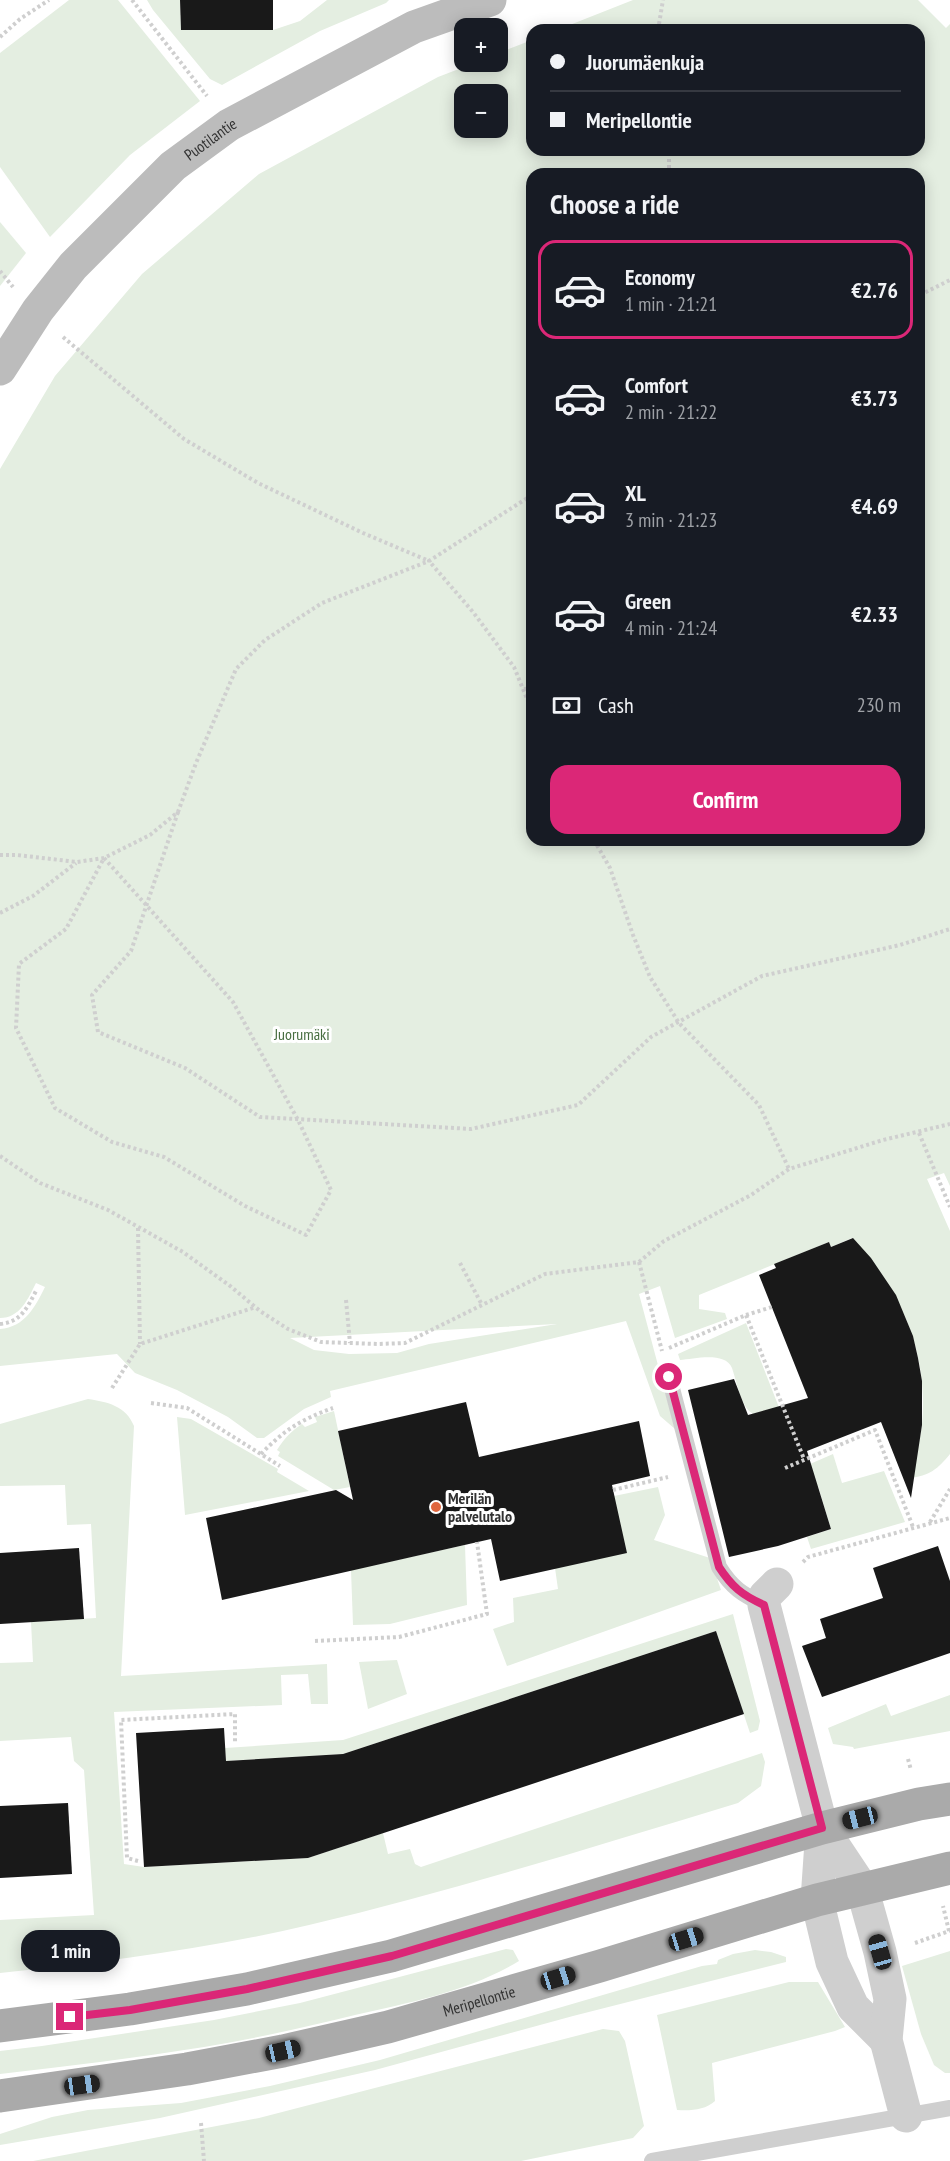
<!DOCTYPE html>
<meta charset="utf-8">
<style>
:root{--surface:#171b24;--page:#242831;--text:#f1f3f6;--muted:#9ea1a6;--line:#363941;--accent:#db2777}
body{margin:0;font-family:"PT Sans Narrow",sans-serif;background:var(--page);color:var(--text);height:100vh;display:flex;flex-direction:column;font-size:22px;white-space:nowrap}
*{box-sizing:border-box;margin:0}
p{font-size:20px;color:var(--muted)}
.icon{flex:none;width:33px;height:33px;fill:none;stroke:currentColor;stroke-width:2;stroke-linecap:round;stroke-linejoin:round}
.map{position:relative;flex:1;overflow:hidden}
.details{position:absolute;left:526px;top:168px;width:399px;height:678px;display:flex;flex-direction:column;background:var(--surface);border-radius:18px;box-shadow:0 3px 15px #0003}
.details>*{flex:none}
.top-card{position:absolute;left:526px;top:24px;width:399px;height:132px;border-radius:18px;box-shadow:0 3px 15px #0003;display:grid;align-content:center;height:132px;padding:0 24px;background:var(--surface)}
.controls{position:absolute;left:454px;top:18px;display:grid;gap:12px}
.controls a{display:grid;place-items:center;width:54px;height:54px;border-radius:12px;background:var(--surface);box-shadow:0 3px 15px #0003;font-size:30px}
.end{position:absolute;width:27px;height:27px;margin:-14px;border:8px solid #db2777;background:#fff;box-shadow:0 0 0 3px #fff}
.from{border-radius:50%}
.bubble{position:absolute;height:42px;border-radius:18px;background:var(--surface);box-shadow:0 3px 15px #0003;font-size:20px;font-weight:700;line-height:42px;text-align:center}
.car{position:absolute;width:18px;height:36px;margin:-18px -9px;border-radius:8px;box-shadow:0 0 4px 2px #0007;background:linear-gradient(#222 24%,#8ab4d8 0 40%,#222 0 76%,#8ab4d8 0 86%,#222 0)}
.top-card b{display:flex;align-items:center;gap:21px;height:57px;font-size:22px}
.top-card b+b{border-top:2px solid var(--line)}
.top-card i{width:15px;height:15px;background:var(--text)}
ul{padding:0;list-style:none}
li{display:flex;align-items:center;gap:18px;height:99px;margin:0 12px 9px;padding:0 12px;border:3px solid transparent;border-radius:18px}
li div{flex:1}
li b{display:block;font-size:22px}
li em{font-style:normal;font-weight:700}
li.active{border-color:var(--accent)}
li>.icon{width:54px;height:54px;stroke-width:1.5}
h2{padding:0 24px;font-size:27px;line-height:72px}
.pay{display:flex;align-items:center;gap:15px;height:66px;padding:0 24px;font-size:22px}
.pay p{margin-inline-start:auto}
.cta{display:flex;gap:12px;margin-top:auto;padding:12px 24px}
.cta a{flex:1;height:69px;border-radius:18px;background:var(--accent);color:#fff;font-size:24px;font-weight:700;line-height:69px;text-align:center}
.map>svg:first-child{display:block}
.green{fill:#e4eee1;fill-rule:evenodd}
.building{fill:#191919}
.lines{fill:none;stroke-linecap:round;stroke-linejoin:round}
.path{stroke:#cfcfcf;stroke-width:4;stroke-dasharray:3 3;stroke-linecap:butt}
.lane{stroke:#cfcfcf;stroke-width:16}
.street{stroke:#cfcfcf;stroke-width:33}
.secondary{stroke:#bcbcbc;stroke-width:33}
.primary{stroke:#aaa;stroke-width:33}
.route{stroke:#db2777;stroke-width:8}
.poi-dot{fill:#df663e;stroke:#fff;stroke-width:2}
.labels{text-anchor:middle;stroke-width:6;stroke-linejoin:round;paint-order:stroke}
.street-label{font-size:16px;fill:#323232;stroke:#fff}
.park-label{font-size:16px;fill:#476d40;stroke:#fff}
.poi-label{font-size:16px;font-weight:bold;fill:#323232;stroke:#fff;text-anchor:start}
</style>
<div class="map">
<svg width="950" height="2161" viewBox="0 0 950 2161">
<rect width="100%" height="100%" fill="#fff"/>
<g class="green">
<polygon points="69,0 118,0 200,101 130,155 50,237 0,167 0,53"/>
<polygon points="147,0 180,0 181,30 273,30 300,21 327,0 389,0 386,3 320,31 222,85 210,79 153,10"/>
<path d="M633,0H918L946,28L950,24V1186L944,1173L927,1179L950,1231V1454C938,1469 929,1476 910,1478C914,1460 920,1442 922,1424C929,1353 900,1288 852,1238L831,1247L829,1242L699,1295V1309L725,1313L727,1319L675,1338L660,1286L639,1294L675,1429L660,1416L626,1321L330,1391L331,1397L304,1409L264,1438H257L228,1417L177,1390L135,1373L117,1354L0,1366V1329C25,1327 35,1307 45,1287L36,1283C28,1299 20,1318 0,1318V469L55,376L142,274L259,174L438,77L477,62H498V53L532,40V150H920V30H557ZM465,94H498V128H465ZM532,174H920V840H532ZM557,1324L429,1344L397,1353L349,1354L314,1350L290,1338Z"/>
<polygon points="0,222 26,253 0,286"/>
<path d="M746,1323L798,1456L770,1409L753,1414C745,1409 744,1403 740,1395C737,1386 735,1377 732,1368C725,1351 694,1359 680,1360L678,1354Z"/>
<path d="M88,1399C108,1402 126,1406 134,1426L121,1676L327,1664L328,1704H311L308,1674L281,1675L282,1705L114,1712L124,1864L144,1867L308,1858L383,1833L388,1854L410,1849L415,1864L421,1867L762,1753L765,1762L761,1786L738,1803C596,1846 453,1891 309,1925C207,1949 104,1962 0,1973V1920L94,1915L84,1770L74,1761L71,1737L0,1741V1663L33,1662L31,1622L96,1618L91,1524L67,1525L65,1485L0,1486V1424Z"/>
<path d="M334,1411L350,1487L334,1490L278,1456L280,1452L277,1450C284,1439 291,1431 302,1424L305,1427L317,1422L315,1417Z"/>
<polygon points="177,1417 191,1419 278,1469 277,1472 309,1491 185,1515"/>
<polygon points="833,1454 842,1483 884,1471 905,1522 811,1549 807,1537 831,1529 818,1486 787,1474"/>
<polygon points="658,1487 665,1515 654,1540 710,1558 721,1590 507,1666 493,1629 514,1622 513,1598 558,1589 555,1568 614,1496"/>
<polygon points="465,1545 467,1605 390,1624 353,1625 351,1570"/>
<polygon points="733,1614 760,1721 758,1730 750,1733 716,1631 343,1754 226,1761 225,1748 343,1740"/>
<polygon points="397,1660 407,1694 368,1709 359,1662"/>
<polygon points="950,1695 950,1731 854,1749 853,1747 833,1744 828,1728 886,1704 891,1716"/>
<path d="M506,1949L513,1950L519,1961C469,1991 412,2002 355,2015C305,2027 254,2039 204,2047C136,2058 68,2066 0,2074V2051L42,2046L214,2020L300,2003Z"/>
<polygon points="755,1950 771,1952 786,1957 786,1962 573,2016 375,2070 160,2118 0,2145 0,2134 52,2117 88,2110 181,2103 270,2086 380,2060 702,1966 717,1964 718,1960 733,1954"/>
<polygon points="950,1951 950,2073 945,2073 934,2065 921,2034 902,1966"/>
<path d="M789,1982H818L845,2027L835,2031L712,2063L715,2101C705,2110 691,2111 677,2110L657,2015Z"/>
<polygon points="603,2029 619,2031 625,2041 644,2126 633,2138 521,2161 33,2161 259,2118"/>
</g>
<g class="building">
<polygon points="180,0 273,0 273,30 181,30"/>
<polygon points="853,1238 871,1258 896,1295 913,1336 918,1358 922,1381 922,1425 911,1498 881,1422 807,1451 831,1529 778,1546 729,1557 688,1390 734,1379 748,1415 808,1398 759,1275 776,1268 774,1264 829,1242 831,1247"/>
<polygon points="466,1402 479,1457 639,1421 650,1476 612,1485 627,1553 500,1581 491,1539 222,1600 206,1518 336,1490 353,1500 338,1431"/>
<polygon points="938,1546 950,1581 950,1653 822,1697 802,1646 826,1638 820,1619 883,1598 873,1568"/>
<polygon points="79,1548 84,1619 0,1624 0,1553"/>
<polygon points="716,1631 744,1714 308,1858 144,1867 136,1733 224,1728 226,1761 343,1754"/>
<polygon points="68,1803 72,1874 0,1878 0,1806"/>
</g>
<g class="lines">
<g class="path">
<polyline points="132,0 207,96"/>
<polyline points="658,30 663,0"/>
<polyline points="0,37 20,19 49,0"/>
<polyline points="669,174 669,150"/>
<polyline points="0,271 13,287"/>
<polyline points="920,295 950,280"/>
<polyline points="63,337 184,439 258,483 363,533 429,561"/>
<polyline points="532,495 429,561 473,612 514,667 532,711"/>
<polyline points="524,689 532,688"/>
<polyline points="178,812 131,951 92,995 98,1032 185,1068 260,1117 471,1129 578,1105 651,1037 762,976 900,945 950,929"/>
<polyline points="594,840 610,868 633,935 650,977 679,1023 759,1105 789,1169"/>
<polyline points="0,855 17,855 77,862 104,858 150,835 178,812 196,763 236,669 265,640 322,603 429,561"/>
<polygon points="104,858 233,1002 298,1120 331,1190 306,1235 245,1206 164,1157 112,1142 55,1108 16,1028 19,964 66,929"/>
<polyline points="0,913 33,896 76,863"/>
<polyline points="919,1133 950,1207"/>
<polyline points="0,1156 40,1183 108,1210 183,1252 229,1285 260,1311 288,1329 321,1342 378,1344 405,1343 545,1274 639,1262 664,1241 751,1195 789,1169 883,1140 950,1124"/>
<polyline points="138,1228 140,1344"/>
<polyline points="639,1262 662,1351"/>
<polyline points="460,1263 482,1305"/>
<polyline points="346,1300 350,1343"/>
<polyline points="746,1315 772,1307"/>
<path d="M0,1324C21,1322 27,1308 36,1291"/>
<polyline points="669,1348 746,1315 804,1459"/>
<polyline points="112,1388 140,1344 256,1307"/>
<polyline points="151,1403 187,1408 280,1466"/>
<path d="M261,1454C284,1430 302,1419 333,1408"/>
<polyline points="785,1468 875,1430 913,1527"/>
<polyline points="613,1490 668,1477"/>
<polyline points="930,1522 950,1489"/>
<polyline points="803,1562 808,1557 950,1518"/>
<polyline points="315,1641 399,1637 487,1614 477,1542"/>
<polyline points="908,1759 911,1770"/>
<polyline points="138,1861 127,1858 121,1720 235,1714 235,1742"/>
<polyline points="915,1943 949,1931 943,1906"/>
<polyline points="201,2123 204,2161"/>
</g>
<g class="lane">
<path d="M669,1377L719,1567C732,1588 742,1594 764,1605"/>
<polyline points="652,2161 950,2108"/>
</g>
<g class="street">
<polyline points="777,1584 765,1596 764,1605 822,1828 817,1900 832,1962 853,2007 886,2040"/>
<polyline points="822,1828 862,1888 880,1952 890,1999 886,2040 906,2116"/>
</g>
<path class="secondary" id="s1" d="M0,369L38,310L73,266L173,166L229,125L414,27L490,0"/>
<g class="primary">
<polyline points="0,2026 130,2009 247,1989 391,1956 822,1828 919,1804 950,1799"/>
<path id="s2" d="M0,2096L187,2069L283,2051L388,2027L600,1966L817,1900L950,1868"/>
</g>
</g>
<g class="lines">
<path class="route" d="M70,2017L130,2010L247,1989L392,1956L822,1828L764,1605C742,1595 732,1587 719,1567L669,1377"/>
</g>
<circle class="poi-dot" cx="436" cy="1507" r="6"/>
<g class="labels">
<g class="street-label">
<text dy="6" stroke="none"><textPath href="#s1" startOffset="314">Puotilantie</textPath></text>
<text dy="6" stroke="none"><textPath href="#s2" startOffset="489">Meripellontie</textPath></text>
</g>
<g class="park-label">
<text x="302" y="1040">Juorumäki</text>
</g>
<g class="poi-label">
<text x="448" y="1504">Merilän<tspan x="448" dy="18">palvelutalo</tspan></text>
</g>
</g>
</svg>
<div class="controls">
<a>+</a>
<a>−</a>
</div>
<i class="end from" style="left:669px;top:1377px"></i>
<i class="end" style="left:70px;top:2017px"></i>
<div class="bubble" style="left:21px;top:1930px;width:99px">1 min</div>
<i class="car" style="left:860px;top:1818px;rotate:256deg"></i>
<i class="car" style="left:686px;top:1939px;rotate:73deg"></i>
<i class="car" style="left:880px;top:1952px;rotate:344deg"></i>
<i class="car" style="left:558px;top:1978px;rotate:73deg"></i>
<i class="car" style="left:283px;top:2051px;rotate:77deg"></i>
<i class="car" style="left:82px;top:2085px;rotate:82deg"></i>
<div class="top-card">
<b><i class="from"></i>Juorumäenkuja</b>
<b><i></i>Meripellontie</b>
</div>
<section class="details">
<h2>Choose a ride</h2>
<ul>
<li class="active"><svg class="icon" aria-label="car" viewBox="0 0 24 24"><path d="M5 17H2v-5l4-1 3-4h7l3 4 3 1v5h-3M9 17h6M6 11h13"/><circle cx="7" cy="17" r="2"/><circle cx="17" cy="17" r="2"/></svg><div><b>Economy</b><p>1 min · 21:21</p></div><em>€2.76</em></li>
<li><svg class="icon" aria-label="car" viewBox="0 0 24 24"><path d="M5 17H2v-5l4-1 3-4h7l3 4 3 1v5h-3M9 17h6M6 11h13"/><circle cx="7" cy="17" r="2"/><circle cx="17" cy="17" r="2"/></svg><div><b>Comfort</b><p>2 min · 21:22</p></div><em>€3.73</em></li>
<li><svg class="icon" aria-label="car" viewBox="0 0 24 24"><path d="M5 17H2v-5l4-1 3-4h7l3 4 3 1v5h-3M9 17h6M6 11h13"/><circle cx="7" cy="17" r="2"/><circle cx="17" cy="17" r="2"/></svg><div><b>XL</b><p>3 min · 21:23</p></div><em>€4.69</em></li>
<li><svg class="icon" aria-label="car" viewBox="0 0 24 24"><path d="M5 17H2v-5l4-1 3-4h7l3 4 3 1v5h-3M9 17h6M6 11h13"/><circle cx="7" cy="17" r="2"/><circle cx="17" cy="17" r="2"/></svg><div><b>Green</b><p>4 min · 21:24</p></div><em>€2.33</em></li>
</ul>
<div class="pay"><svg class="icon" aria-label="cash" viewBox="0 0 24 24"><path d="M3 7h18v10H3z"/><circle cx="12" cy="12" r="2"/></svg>Cash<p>230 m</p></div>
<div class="cta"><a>Confirm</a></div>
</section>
</div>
